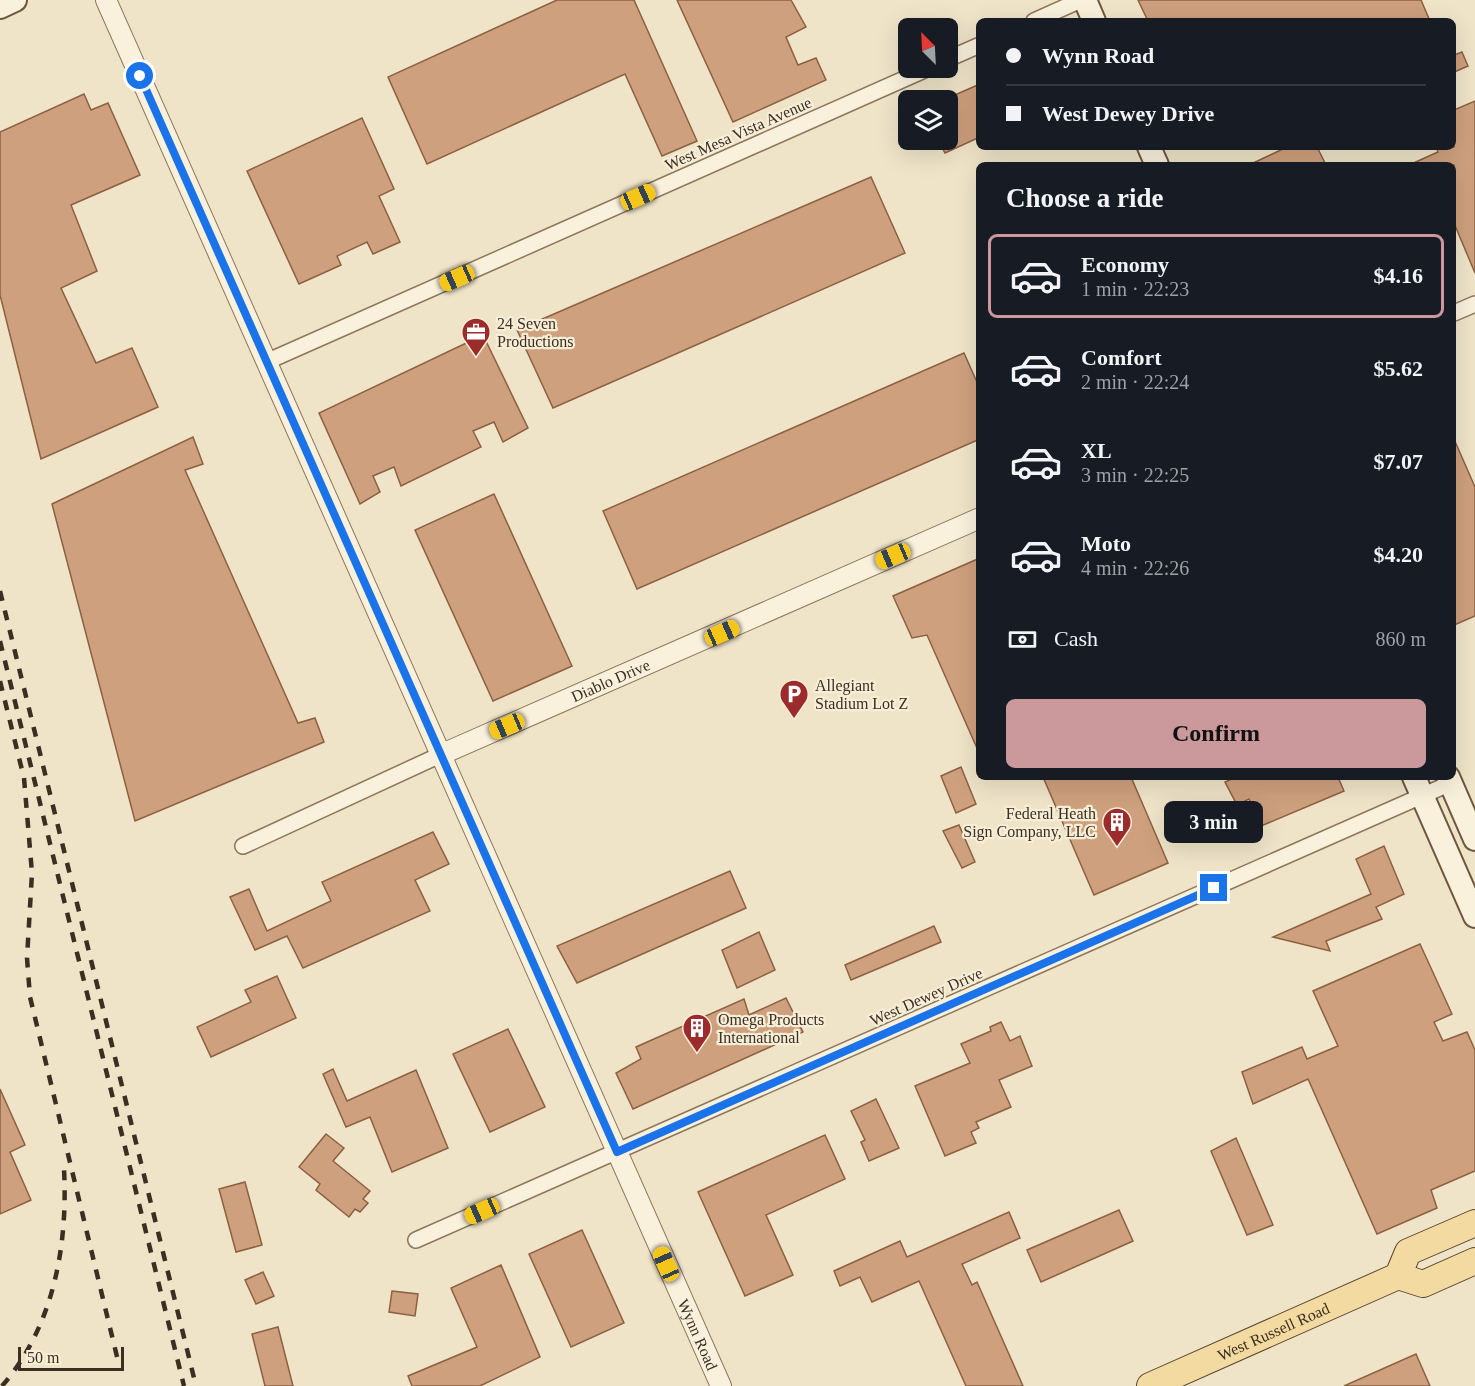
<!DOCTYPE html>
<meta charset="utf-8">
<style>
:root{--surface:#171b24;--page:#242831;--text:#f1f3f6;--muted:#9ea1a6;--line:#363941;--accent:#cb999b}
body{margin:0;font-family:"Times New Roman",serif;background:var(--page);color:var(--text);height:100vh;display:flex;flex-direction:column;font-size:22px;white-space:nowrap}
*{box-sizing:border-box;margin:0}
p{font-size:20px;color:var(--muted)}
.icon{flex:none;width:33px;height:33px;fill:none;stroke:currentColor;stroke-width:2;stroke-linecap:round;stroke-linejoin:round}
.map{position:relative;flex:1;overflow:hidden}
.drawer{position:absolute;left:976px;top:162px;width:480px;height:618px;display:flex;flex-direction:column;background:var(--surface);border-radius:9px;box-shadow:0 6px 24px #0002}
.drawer>*{flex:none}
.banner{position:absolute;left:976px;top:18px;width:480px;height:132px;border-radius:9px;box-shadow:0 6px 24px #0002;display:grid;align-content:center;height:132px;padding:0 30px;background:var(--surface)}
.needle{width:39px;rotate:336deg}
.fabs{position:absolute;left:898px;top:18px;display:grid;gap:12px}
.fabs a{display:grid;place-items:center;width:60px;height:60px;border-radius:9px;background:var(--surface);box-shadow:0 6px 24px #0002;font-size:30px}
.scale{position:absolute;left:18px;bottom:15px;width:106px;box-sizing:border-box;padding-left:6px;border:3px solid #3c2e20;border-top:0;font-size:16px;line-height:21px;white-space:nowrap;color:#3c2e20;-webkit-text-stroke:4px #f7eed8;paint-order:stroke}
.end{position:absolute;width:27px;height:27px;margin:-14px;border:8px solid #1a73e8;background:#fff;box-shadow:0 0 0 3px #fff}
.from{border-radius:50%}
.bubble{position:absolute;height:42px;border-radius:9px;background:var(--surface);box-shadow:0 6px 24px #0002;font-size:20px;font-weight:800;line-height:42px;text-align:center}
.car{position:absolute;width:18px;height:36px;margin:-18px -9px;border-radius:8px;box-shadow:0 0 4px 2px #0007;background:linear-gradient(#f5c518 24%,#345 0 40%,#f5c518 0 76%,#345 0 86%,#f5c518 0)}
.banner b{display:flex;align-items:center;gap:21px;height:57px;font-size:22px}
.banner b+b{border-top:2px solid var(--line)}
.banner i{width:15px;height:15px;background:var(--text)}
ul{padding:0;list-style:none}
li{display:flex;align-items:center;gap:18px;height:84px;margin:0 12px 9px;padding:0 18px;border:3px solid transparent;border-radius:9px}
li div{flex:1}
li b{display:block;font-size:22px}
li em{font-style:normal;font-weight:800}
li.active{border-color:var(--accent)}
li>.icon{width:54px;height:54px;stroke-width:1.5}
h2{padding:0 30px;font-size:27px;line-height:72px}
.pay{display:flex;align-items:center;gap:15px;height:66px;padding:0 30px;font-size:22px}
.pay p{margin-inline-start:auto}
.button{display:flex;gap:12px;margin-top:auto;padding:12px 30px}
.button a{flex:1;height:69px;border-radius:9px;background:var(--accent);color:#111;font-size:24px;font-weight:800;line-height:69px;text-align:center}
.map>svg:first-child{display:block}
.building{fill:#cea07d;stroke:#8c6041;stroke-width:1.5}
.lines{fill:none;stroke-linecap:round;stroke-linejoin:round}
.minor-casing{stroke:#8c765c;stroke-width:18}
.tertiary-casing{stroke:#8c765c;stroke-width:22}
.secondary-casing{stroke:#6e573f;stroke-width:26}
.primary-casing{stroke:#5a4430;stroke-width:28}
.minor{stroke:#faf1dc;stroke-width:15}
.tertiary{stroke:#faf1dc;stroke-width:20}
.secondary{stroke:#faf1dc;stroke-width:22}
.primary{stroke:#f2daa0;stroke-width:26}
.rail{stroke:#3c2e20;stroke-width:4.5;stroke-dasharray:10 10;stroke-linecap:butt}
.route{stroke:#1a73e8;stroke-width:8}
.labels{text-anchor:middle;stroke-width:4.5;stroke-linejoin:round;paint-order:stroke}
.street-label{font-size:16px;fill:#3c2e20;stroke:#f7eed8}
.poi-label{font-size:16px;fill:#3c2e20;stroke:#f7eed8;text-anchor:start}
</style>
<div class="map">
<svg width="1475" height="1386" viewBox="0 0 1475 1386">
<rect width="100%" height="100%" fill="#efe4c8"/>
<g class="building">
<polygon points="557,0 634,0 697,141 662,156 625,74 427,164 388,77"/>
<polygon points="677,0 791,0 806,27 786,37 798,65 816,58 826,80 733,122"/>
<polygon points="1138,0 1421,0 1430,21 1148,21"/>
<polygon points="1462,52 1468,66 1454,72 1454,55"/>
<polygon points="980,84 980,137 945,153 938,140 948,140 948,98"/>
<polygon points="84,94 91,110 108,103 140,175 71,205 97,271 61,288 96,363 132,348 158,407 41,459 0,295 0,132"/>
<polygon points="1475,101 1475,273 1454,223 1454,165 1409,165 1438,152 1436,147 1454,147 1454,110"/>
<polygon points="362,118 394,189 379,196 400,242 373,254 367,242 337,256 341,265 299,284 247,171"/>
<polygon points="1287,147 1317,147 1326,165 1249,165"/>
<polygon points="871,177 905,253 553,408 517,330"/>
<polygon points="483,335 528,428 503,442 494,422 473,431 481,447 401,486 394,467 373,476 380,492 360,504 319,413"/>
<polygon points="964,353 980,389 980,439 637,589 603,511"/>
<polygon points="193,437 203,464 185,470 298,723 315,718 324,742 135,821 52,504"/>
<polygon points="1454,439 1475,487 1475,616 1454,625"/>
<polygon points="494,494 572,666 493,701 415,530"/>
<polygon points="980,558 980,755 927,635 912,638 893,596"/>
<polygon points="961,767 976,804 956,813 941,776"/>
<polygon points="1043,777 1131,777 1168,863 1094,895"/>
<polygon points="1236,777 1338,777 1344,791 1261,826 1249,799 1237,805 1225,782"/>
<polygon points="959,825 975,862 962,868 943,831"/>
<polygon points="433,832 449,864 415,880 430,911 303,968 287,936 255,950 230,897 249,889 267,931 331,901 322,882"/>
<polygon points="1384,846 1404,894 1376,907 1382,919 1326,941 1330,951 1273,937 1371,894 1356,859"/>
<polygon points="730,871 746,908 577,983 557,946"/>
<polygon points="934,926 941,942 851,980 845,965"/>
<polygon points="759,932 775,970 737,988 722,950"/>
<polygon points="1420,944 1452,1014 1434,1022 1443,1041 1467,1032 1475,1050 1475,1171 1431,1190 1437,1208 1377,1234 1308,1079 1253,1104 1242,1072 1302,1047 1307,1059 1338,1046 1313,991"/>
<polygon points="277,976 296,1018 211,1057 197,1027 251,1002 245,990"/>
<polygon points="786,998 803,1032 633,1109 616,1073 641,1059 636,1047 744,999 749,1015"/>
<polygon points="1001,1022 1010,1041 1020,1036 1032,1066 999,1080 1011,1107 976,1122 979,1128 971,1132 976,1143 945,1156 915,1086 970,1063 961,1044 991,1031 990,1027"/>
<polygon points="508,1029 545,1107 490,1132 453,1054"/>
<polygon points="333,1069 347,1101 416,1070 448,1148 392,1172 370,1117 346,1127 323,1074"/>
<polygon points="0,1089 25,1145 10,1152 31,1200 0,1214"/>
<polygon points="876,1099 899,1148 869,1161 861,1142 865,1140 851,1111"/>
<polygon points="326,1134 344,1148 333,1161 370,1191 363,1199 368,1203 360,1212 355,1209 349,1217 316,1190 320,1184 299,1167"/>
<polygon points="825,1135 845,1179 766,1215 793,1275 745,1296 698,1192"/>
<polygon points="1236,1138 1273,1225 1247,1235 1211,1151"/>
<polygon points="245,1182 262,1245 236,1252 219,1189"/>
<polygon points="1119,1210 1133,1241 1041,1282 1027,1250"/>
<polygon points="1009,1212 1020,1238 962,1264 972,1285 977,1282 1023,1386 966,1386 919,1281 872,1302 860,1277 840,1286 834,1271 900,1241 907,1257"/>
<polygon points="582,1230 624,1323 571,1347 529,1254"/>
<polygon points="501,1265 540,1357 480,1386 412,1386 408,1376 477,1347 451,1288"/>
<polygon points="263,1272 274,1296 256,1304 245,1280"/>
<polygon points="392,1291 418,1294 415,1316 389,1312"/>
<polygon points="278,1327 293,1386 265,1386 252,1334"/>
<polygon points="1416,1354 1430,1386 1344,1386"/>
</g>
<g class="lines">
<g class="minor-casing">
<g id="minor">
<polyline points="1034,21 1081,0"/>
<polyline points="948,59 980,45"/>
<polyline points="1454,313 1475,304"/>
<polyline points="266,362 929,68"/>
<polyline points="243,846 440,755"/>
<polyline points="416,1240 1451,783"/>
</g>
</g>
<g class="tertiary-casing">
<g id="tertiary">
<path id="s1" d="M106,0L721,1386"/>
<path id="s2" d="M440,755L980,518"/>
</g>
</g>
<g class="secondary-casing">
<g id="secondary">
<polyline points="1085,0 1094,21"/>
<polyline points="0,7 15,0"/>
<polyline points="1149,147 1157,165"/>
<polyline points="1414,777 1475,916"/>
<polyline points="1448,777 1475,839"/>
</g>
</g>
<g class="primary-casing">
<g id="primary">
<polyline points="1398,1276 1423,1284 1475,1261"/>
<path id="s3" d="M1150,1386L1398,1276L1408,1252L1475,1223"/>
</g>
</g>
<use href="#minor" class="minor"/>
<use href="#tertiary" class="tertiary"/>
<use href="#secondary" class="secondary"/>
<use href="#primary" class="primary"/>
<g class="rail">
<polyline points="0,591 196,1386"/>
<polyline points="0,641 184,1386"/>
<polyline points="0,681 24,778"/>
<polyline points="24,778 32,873 27,958 30,997 119,1365"/>
<path d="M2,1386C54,1326 68,1245 64,1169"/>
</g>
</g>
<g class="lines">
<polyline class="route" points="140,76 617,1152 1214,888"/>
</g>
<defs>
<g id="office-pin" transform="scale(1.5)"><path d="M0 17L-7.5 6A9.5 9.5 0 1 1 7.5 6Z" fill="#9c2c2b" stroke="#f7eed8"/><path d="M-6-3h4V-5.5h4V-3h4V5H-6ZM-1-4.5V-3h2v-1.5ZM-6 0V1H6V0Z" fill="#fff"/></g>
<g id="parking-pin" transform="scale(1.5)"><path d="M0 17L-7.5 6A9.5 9.5 0 1 1 7.5 6Z" fill="#9c2c2b" stroke="#f7eed8"/><path d="M-3.5-5.5H1a3.5 3.5 0 0 1 0 7H-1V5.5H-3.5ZM-1-3.4V-.6H.8a1.4 1.4 0 0 0 0-2.8Z" fill="#fff"/></g>
<g id="building-pin" transform="scale(1.5)"><path d="M0 17L-7.5 6A9.5 9.5 0 1 1 7.5 6Z" fill="#9c2c2b" stroke="#f7eed8"/><path d="M-4-6H4V6H1V3H-1V6H-4ZM-2.5-4.3h1.7v1.8h-1.7ZM.8-4.3h1.7v1.8H.8ZM-2.5-1h1.7V.8h-1.7ZM.8-1h1.7V.8H.8Z" fill="#fff"/></g>
</defs>
<g fill-rule="evenodd">
<use href="#office-pin" x="476" y="332"/>
<use href="#parking-pin" x="794" y="694"/>
<use href="#building-pin" x="1117" y="822"/>
<use href="#building-pin" x="697" y="1028"/>
</g>
<g class="labels">
<g class="street-label">
<text transform="translate(738 133) rotate(-24)" y="6">West Mesa Vista Avenue</text>
<text dy="6" stroke="none"><textPath href="#s2" startOffset="186">Diablo Drive</textPath></text>
<text transform="translate(926 996) rotate(-24)" y="6">West Dewey Drive</text>
<text dy="6" stroke="none"><textPath href="#s3" startOffset="135">West Russell Road</textPath></text>
<text dy="6" stroke="none"><textPath href="#s1" startOffset="1460">Wynn Road</textPath></text>
</g>
<g class="poi-label">
<text x="497" y="329">24 Seven<tspan x="497" dy="18">Productions</tspan></text>
<text x="815" y="691">Allegiant<tspan x="815" dy="18">Stadium Lot Z</tspan></text>
<text x="1096" y="819" text-anchor="end">Federal Heath<tspan x="1096" dy="18">Sign Company, LLC</tspan></text>
<text x="718" y="1025">Omega Products<tspan x="718" dy="18">International</tspan></text>
</g>
</g>
</svg>
<div class="fabs">
<a><svg class="needle" viewBox="-14 -14 28 28"><path d="M0-13l5 13h-10z" fill="#e53935"/><path d="M0 13l5-13h-10z" fill="#9ea1a6"/></svg></a>
<a><svg class="icon" aria-label="layers" viewBox="0 0 24 24"><path d="M12 4l9 5-9 5-9-5zM3 14l9 5 9-5"/></svg></a>
</div>
<div class="scale">50 m</div>
<i class="end from" style="left:140px;top:76px"></i>
<i class="end" style="left:1214px;top:888px"></i>
<div class="bubble" style="left:1164px;top:801px;width:99px">3 min</div>
<i class="car" style="left:638px;top:197px;rotate:66deg"></i>
<i class="car" style="left:457px;top:278px;rotate:246deg"></i>
<i class="car" style="left:893px;top:556px;rotate:247deg"></i>
<i class="car" style="left:722px;top:633px;rotate:66deg"></i>
<i class="car" style="left:507px;top:726px;rotate:247deg"></i>
<i class="car" style="left:482px;top:1211px;rotate:246deg"></i>
<i class="car" style="left:666px;top:1264px;rotate:336deg"></i>
<div class="banner">
<b><i class="from"></i>Wynn Road</b>
<b><i></i>West Dewey Drive</b>
</div>
<section class="drawer">
<h2>Choose a ride</h2>
<ul>
<li class="active"><svg class="icon" aria-label="car" viewBox="0 0 24 24"><path d="M5 17H2v-5l4-1 3-4h7l3 4 3 1v5h-3M9 17h6M6 11h13"/><circle cx="7" cy="17" r="2"/><circle cx="17" cy="17" r="2"/></svg><div><b>Economy</b><p>1 min · 22:23</p></div><em>$4.16</em></li>
<li><svg class="icon" aria-label="car" viewBox="0 0 24 24"><path d="M5 17H2v-5l4-1 3-4h7l3 4 3 1v5h-3M9 17h6M6 11h13"/><circle cx="7" cy="17" r="2"/><circle cx="17" cy="17" r="2"/></svg><div><b>Comfort</b><p>2 min · 22:24</p></div><em>$5.62</em></li>
<li><svg class="icon" aria-label="car" viewBox="0 0 24 24"><path d="M5 17H2v-5l4-1 3-4h7l3 4 3 1v5h-3M9 17h6M6 11h13"/><circle cx="7" cy="17" r="2"/><circle cx="17" cy="17" r="2"/></svg><div><b>XL</b><p>3 min · 22:25</p></div><em>$7.07</em></li>
<li><svg class="icon" aria-label="car" viewBox="0 0 24 24"><path d="M5 17H2v-5l4-1 3-4h7l3 4 3 1v5h-3M9 17h6M6 11h13"/><circle cx="7" cy="17" r="2"/><circle cx="17" cy="17" r="2"/></svg><div><b>Moto</b><p>4 min · 22:26</p></div><em>$4.20</em></li>
</ul>
<div class="pay"><svg class="icon" aria-label="cash" viewBox="0 0 24 24"><path d="M3 7h18v10H3z"/><circle cx="12" cy="12" r="2"/></svg>Cash<p>860 m</p></div>
<div class="button"><a>Confirm</a></div>
</section>
</div>
